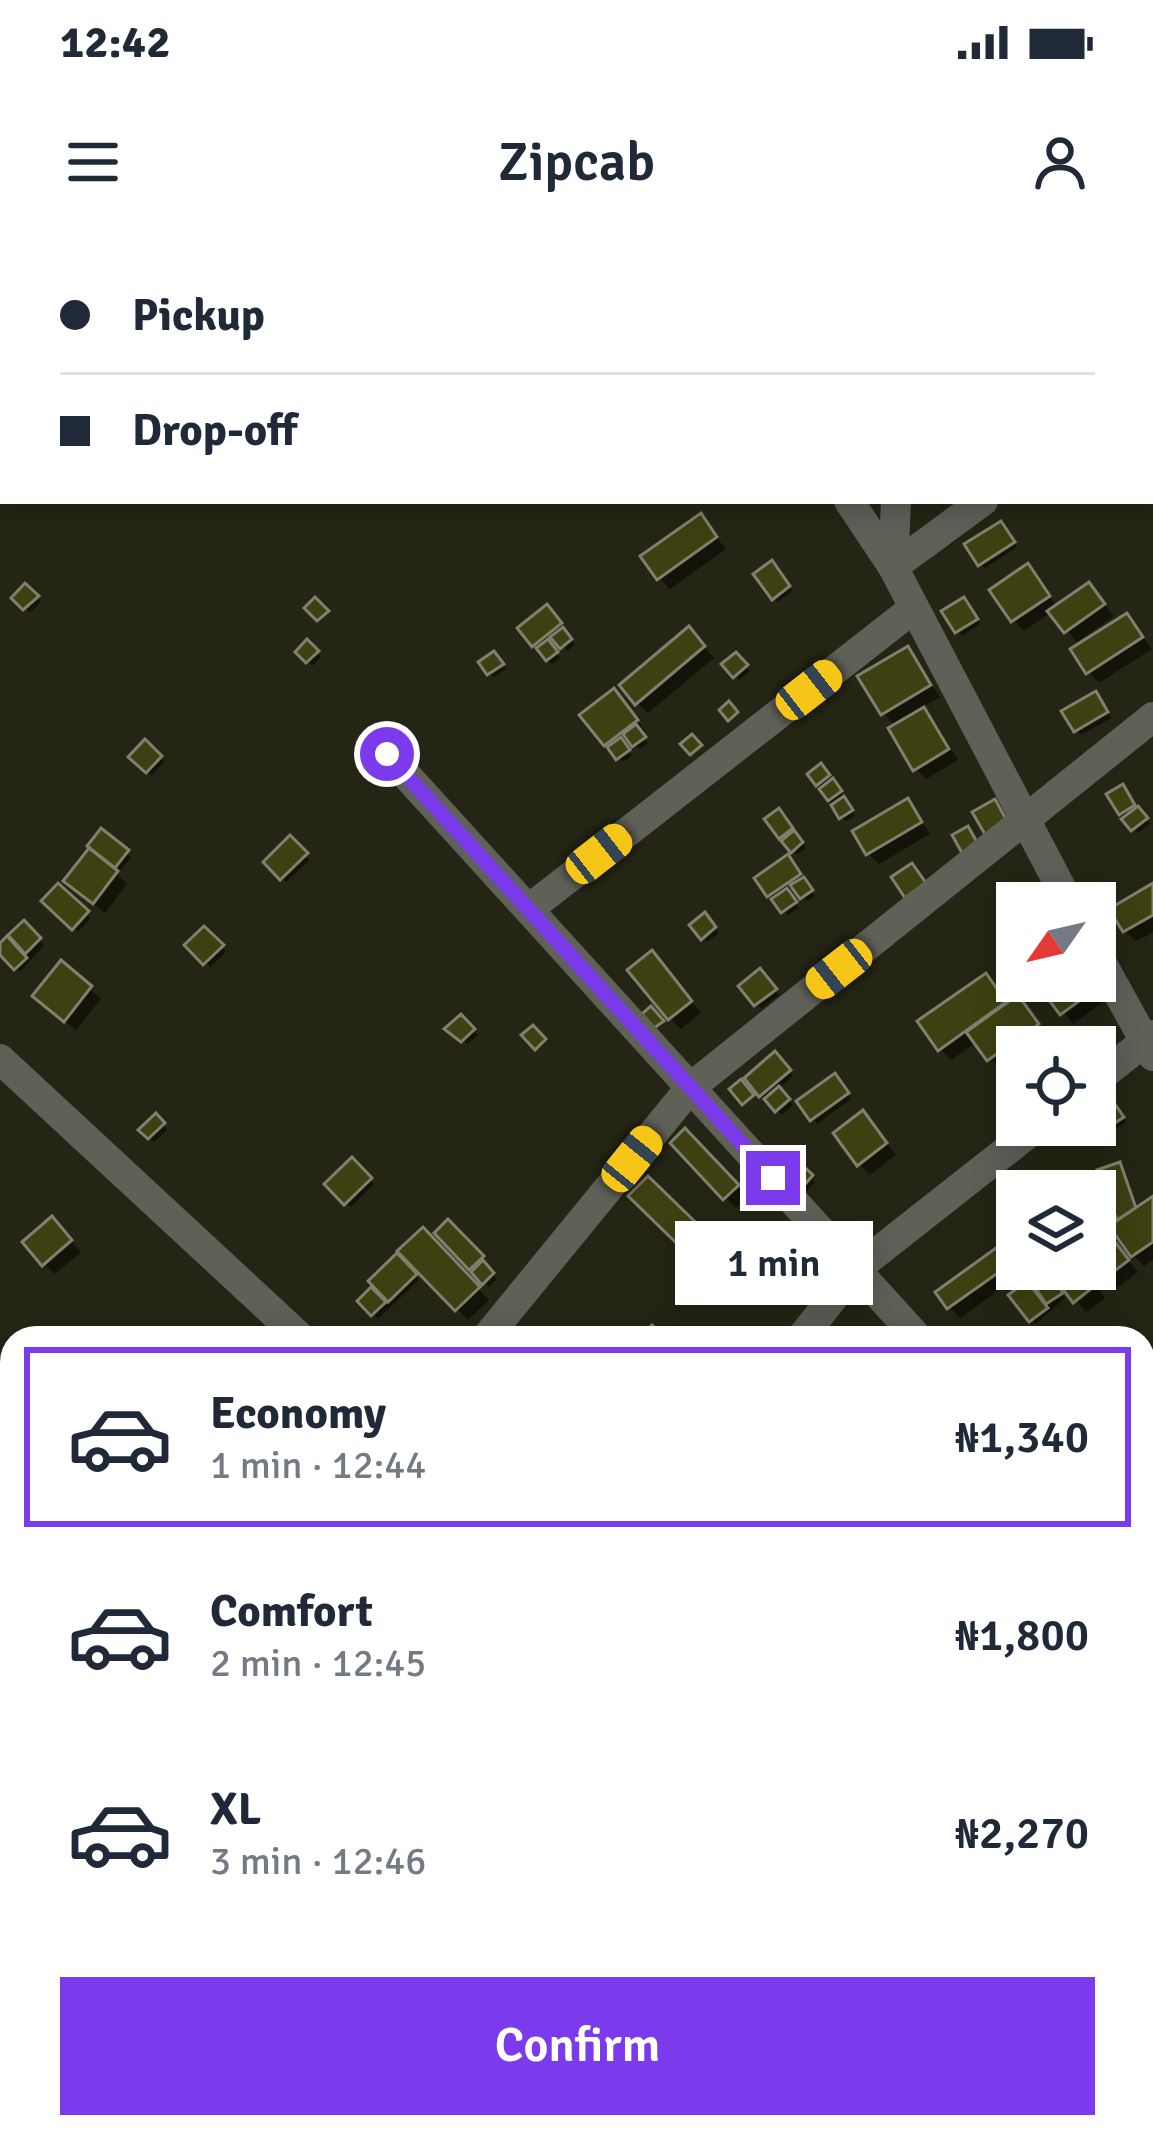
<!DOCTYPE html>
<meta charset="utf-8">
<style>
:root{--surface:#fff;--page:#f6f6f7;--text:#1f2937;--muted:#747a83;--line:#e0e1e3;--accent:#7c3aed}
body{margin:0;font-family:Signika,sans-serif;background:var(--page);color:var(--text);height:100vh;display:flex;flex-direction:column;font-size:45px;white-space:nowrap}
*{box-sizing:border-box;margin:0}
p{font-size:39px;color:var(--muted)}
.icon{flex:none;width:66px;height:66px;fill:none;stroke:currentColor;stroke-width:2;stroke-linecap:round;stroke-linejoin:round}
.map{position:relative;flex:1;overflow:hidden}
.panel{position:absolute;left:0px;top:1086px;width:1155px;height:813px;display:flex;flex-direction:column;background:var(--surface);border-radius:36px 36px 0 0;box-shadow:0 6px 30px #0003}
.panel>*{flex:none}
.hud{position:absolute;left:0px;top:0px;width:1155px;height:264px;box-shadow:0 6px 30px #0003;display:grid;align-content:center;height:264px;padding:0 60px;background:var(--surface)}
.needle{width:78px;rotate:236deg}
.buttons{position:absolute;left:996px;top:642px;display:grid;gap:24px}
.buttons a{display:grid;place-items:center;width:120px;height:120px;border-radius:0px;background:var(--surface);box-shadow:0 6px 30px #0003;font-size:60px}
.end{position:absolute;width:54px;height:54px;margin:-27px;border:15px solid #7c3aed;background:#fff;box-shadow:0 0 0 6px #fff}
.from{border-radius:50%}
.bubble{position:absolute;height:84px;border-radius:0px;background:var(--surface);box-shadow:0 6px 30px #0003;font-size:39px;font-weight:600;line-height:84px;text-align:center}
.car{position:absolute;width:36px;height:72px;margin:-36px -18px;border-radius:15px;box-shadow:0 0 9px 3px #0007;background:linear-gradient(#f5c518 24%,#345 0 40%,#f5c518 0 76%,#345 0 86%,#f5c518 0)}
.hud b{display:flex;align-items:center;gap:42px;height:114px;font-size:45px}
.hud b+b{border-top:3px solid var(--line)}
.hud i{width:30px;height:30px;background:var(--text)}
ul{padding:21px 0 0;list-style:none}
li{display:flex;align-items:center;gap:36px;height:180px;margin:0 24px 18px;padding:0 36px;border:6px solid transparent;border-radius:0px}
li div{flex:1}
li b{display:block;font-size:45px}
li em{font-style:normal;font-weight:600}
li.on{border-color:var(--accent)}
li>.icon{width:108px;height:108px;stroke-width:1.5}
.primary-button{display:flex;gap:24px;margin-top:auto;padding:24px 60px}
.primary-button a{flex:1;height:138px;border-radius:0px;background:var(--accent);color:#fff;font-size:48px;font-weight:600;line-height:138px;text-align:center}
.status{display:flex;justify-content:space-between;align-items:center;height:84px;padding:0 60px;background:var(--surface);direction:ltr}
.status svg{height:33px;fill:currentColor}
header{display:flex;justify-content:space-between;align-items:center;height:156px;padding:0 60px;background:var(--surface);font-size:54px;font-weight:600}
.map>svg:first-child{display:block}
.shadow{fill:#0007}
.building{fill:#3f4011;stroke:#7f806d;stroke-width:3}
.lines{fill:none;stroke-linecap:round;stroke-linejoin:round}
.minor{stroke:#5f6058;stroke-width:30}
.route{stroke:#7c3aed;stroke-width:15}
</style>
<div class="status"><b>12:42</b><svg viewBox="0 0 49 12"><path d="M0 12V9h3v3zM5 12V6h3v6zM10 12V3h3v9zM15 12V0h3v12zM26 1h20v11H26zM47 4h2v5h-2z"/></svg></div>
<header><svg class="icon" aria-label="menu" viewBox="0 0 24 24"><path d="M4 6h16M4 12h16M4 18h16"/></svg>Zipcab<svg class="icon" aria-label="person" viewBox="0 0 24 24"><circle cx="12" cy="8" r="4"/><path d="M4 21q1-7 8-7t8 7"/></svg></header>
<div class="map">
<svg width="1153" height="1897" viewBox="0 0 1153 1897">
<rect width="100%" height="100%" fill="#242514"/>
<g class="shadow">
<polygon points="780,0 841,0 843,3 782,3"/>
<polygon points="700,277 726,309 670,349 659,338"/>
<polygon points="1005,289 1017,307 985,328 981,324"/>
<polygon points="1028,327 1058,367 1089,345 1114,376 1077,402 1052,372 1024,391 1014,380"/>
<polygon points="776,329 793,351 778,362 774,358"/>
<polygon points="25,347 41,362 30,373 15,358"/>
<polygon points="968,365 980,384 962,396 945,372"/>
<polygon points="552,373 575,405 567,411 555,397 548,403 560,418 552,424 521,388"/>
<polygon points="1127,376 1152,409 1099,443 1088,432"/>
<polygon points="699,401 714,418 648,473 637,463"/>
<polygon points="308,403 321,417 312,426 299,412"/>
<polygon points="907,410 940,457 921,468 934,481 958,520 926,539 916,529 897,487 883,473"/>
<polygon points="736,416 750,431 739,440 725,425"/>
<polygon points="499,419 506,429 494,437 489,433"/>
<polygon points="1100,459 1111,478 1081,495 1076,490"/>
<polygon points="624,463 646,492 642,495 648,503 639,509 632,503 626,508 632,516 623,522 606,504"/>
<polygon points="145,503 164,522 152,535 132,517"/>
<polygon points="820,527 837,547 855,576 846,581 841,577 818,544"/>
<polygon points="1127,553 1150,584 1138,593 1121,573"/>
<polygon points="908,562 930,594 879,624 868,613"/>
<polygon points="783,577 806,608 797,615 781,597"/>
<polygon points="102,593 131,617 121,630 110,621 107,624 127,644 105,673 77,651 105,619"/>
<polygon points="290,600 310,620 286,642 267,622"/>
<polygon points="792,623 815,656 807,661 795,646 786,652 799,668 788,675 758,639"/>
<polygon points="1153,646 1153,692 1136,701 1125,691"/>
<polygon points="58,647 91,678 78,692 45,661"/>
<polygon points="704,676 719,693 707,702 693,686"/>
<polygon points="24,684 44,705 20,732 0,707"/>
<polygon points="204,690 226,712 210,727 188,705"/>
<polygon points="61,724 101,759 76,790 46,766"/>
<polygon points="662,725 701,773 681,789 670,778"/>
<polygon points="760,732 779,755 761,769 742,746"/>
<polygon points="986,737 1008,765 1018,758 1047,796 1031,807 1017,807 1017,817 1000,829 977,802 951,820 940,809"/>
<polygon points="1039,741 1086,741 1102,763 1073,784"/>
<polygon points="461,778 478,795 468,804 448,789"/>
<polygon points="775,816 793,836 778,849 793,865 782,875 761,855"/>
<polygon points="839,842 851,859 817,884 800,862"/>
<polygon points="1116,868 1126,882 1110,893 1106,888"/>
<polygon points="155,877 167,890 154,902 142,890"/>
<polygon points="873,885 896,915 870,935 859,924"/>
<polygon points="685,892 748,958 736,968 674,903"/>
<polygon points="352,922 374,944 351,967 329,945"/>
<polygon points="1119,925 1138,970 1153,960 1153,1020 1144,1026 1133,1015 1119,978"/>
<polygon points="799,927 815,942 807,951 791,936"/>
<polygon points="648,940 729,1019 713,1035 632,956"/>
<polygon points="448,983 497,1039 489,1047 438,993"/>
<polygon points="62,991 81,1012 55,1034 44,1024"/>
<polygon points="423,991 489,1060 468,1080 402,1011"/>
<polygon points="1095,1002 1116,1005 1138,1032 1113,1051 1093,1029"/>
<polygon points="397,1017 419,1040 378,1079 361,1061"/>
<polygon points="1007,1023 1017,1037 960,1078 949,1067"/>
<polygon points="1052,1029 1084,1029 1105,1058 1086,1072"/>
<polygon points="1048,1036 1065,1058 1036,1084 1013,1055"/>
<polygon points="1143,1147 1153,1154 1153,1177 1144,1183 1153,1196 1143,1204"/>
<polygon points="0,1252 12,1265 0,1280"/>
<polygon points="1150,1390 1153,1432 1143,1440 1143,1396"/>
<polygon points="1143,1767 1153,1777 1153,1792 1143,1801"/>
<polygon points="304,1887 347,1887 337,1897 314,1897"/>
<polygon points="704,1887 732,1887 734,1889 726,1897 714,1897"/>
<polygon points="1001,1887 994,1897 941,1897 933,1888"/>
</g>
<g class="building">
<polygon points="701,273 717,297 657,340 640,316"/>
<polygon points="1001,281 1015,302 978,326 964,304"/>
<polygon points="772,320 790,346 772,360 753,334"/>
<polygon points="1028,323 1050,356 1011,382 989,350"/>
<polygon points="1089,342 1105,364 1064,393 1047,371"/>
<polygon points="25,343 39,356 23,370 11,358"/>
<polygon points="315,357 329,371 317,381 304,368"/>
<polygon points="964,357 978,379 955,393 941,371"/>
<polygon points="547,364 562,383 532,407 517,388"/>
<polygon points="1127,373 1143,397 1086,434 1070,409"/>
<polygon points="689,386 705,406 635,465 619,445"/>
<polygon points="563,387 572,399 560,409 550,397"/>
<polygon points="307,399 319,411 306,423 295,412"/>
<polygon points="548,399 558,412 546,421 536,408"/>
<polygon points="908,406 931,445 881,475 857,436"/>
<polygon points="494,411 504,424 487,435 478,422"/>
<polygon points="736,412 748,425 733,438 721,424"/>
<polygon points="614,448 638,480 604,506 579,475"/>
<polygon points="1096,451 1108,472 1074,492 1061,471"/>
<polygon points="729,461 738,472 728,481 719,470"/>
<polygon points="924,467 949,509 913,531 888,488"/>
<polygon points="636,484 646,497 632,507 623,494"/>
<polygon points="692,494 702,505 690,515 680,504"/>
<polygon points="621,497 630,510 616,520 607,507"/>
<polygon points="145,499 162,516 146,533 128,517"/>
<polygon points="821,523 830,535 816,546 807,534"/>
<polygon points="833,538 842,551 828,561 819,549"/>
<polygon points="1123,544 1135,565 1119,575 1106,554"/>
<polygon points="844,556 853,570 839,579 831,565"/>
<polygon points="908,558 922,582 866,615 852,591"/>
<polygon points="995,559 1008,583 986,596 972,572"/>
<polygon points="1138,566 1148,578 1131,591 1121,579"/>
<polygon points="779,568 793,588 779,599 764,579"/>
<polygon points="968,586 978,604 962,613 952,595"/>
<polygon points="101,588 129,610 115,628 87,606"/>
<polygon points="794,590 803,602 791,613 781,601"/>
<polygon points="290,595 308,613 280,640 263,622"/>
<polygon points="89,608 118,631 93,664 63,641"/>
<polygon points="788,614 801,634 767,657 754,638"/>
<polygon points="912,623 926,643 905,658 891,637"/>
<polygon points="804,637 813,650 800,659 790,645"/>
<polygon points="58,643 89,671 72,690 41,661"/>
<polygon points="1153,643 1153,675 1123,692 1109,669"/>
<polygon points="787,648 797,662 781,673 771,659"/>
<polygon points="705,672 716,687 701,700 689,685"/>
<polygon points="24,680 41,698 25,714 8,695"/>
<polygon points="204,686 224,705 203,725 184,705"/>
<polygon points="7,696 27,718 14,730 0,715 0,703"/>
<polygon points="652,710 692,761 668,780 627,730"/>
<polygon points="61,720 92,746 64,782 32,756"/>
<polygon points="760,728 777,749 754,766 738,746"/>
<polygon points="986,733 1006,762 938,811 917,781"/>
<polygon points="1035,741 1086,741 1093,751 1060,775"/>
<polygon points="1018,755 1039,784 987,821 966,792"/>
<polygon points="651,766 664,781 654,788 642,774"/>
<polygon points="461,774 475,789 461,802 444,789"/>
<polygon points="533,785 546,799 535,810 521,795"/>
<polygon points="775,811 791,830 759,857 744,838"/>
<polygon points="835,833 849,853 810,881 796,861"/>
<polygon points="741,839 754,855 742,865 729,849"/>
<polygon points="779,846 790,859 775,872 764,859"/>
<polygon points="1112,860 1124,877 1104,890 1095,872"/>
<polygon points="863,870 887,903 857,926 833,893"/>
<polygon points="156,873 165,883 148,899 138,890"/>
<polygon points="685,888 739,945 723,960 670,903"/>
<polygon points="352,917 372,938 344,965 324,944"/>
<polygon points="799,922 813,935 801,949 787,936"/>
<polygon points="1120,922 1136,968 1117,980 1097,930"/>
<polygon points="648,936 720,1006 701,1027 628,956"/>
<polygon points="1030,939 1041,951 1017,951"/>
<polygon points="1017,951 1017,980 1003,965"/>
<polygon points="1153,956 1153,1002 1131,1017 1109,986"/>
<polygon points="52,976 72,1000 42,1026 22,1002"/>
<polygon points="448,979 484,1016 469,1030 434,993"/>
<polygon points="423,987 480,1047 455,1071 397,1011"/>
<polygon points="1106,990 1129,1020 1100,1042 1090,1029 1095,1029 1095,998"/>
<polygon points="996,1008 1009,1025 947,1069 935,1052"/>
<polygon points="397,1013 417,1034 388,1062 368,1041"/>
<polygon points="483,1020 494,1033 482,1045 471,1032"/>
<polygon points="1048,1029 1084,1029 1096,1045 1073,1063"/>
<polygon points="1049,1032 1063,1053 1046,1064 1032,1043"/>
<polygon points="1027,1041 1048,1068 1029,1082 1008,1055"/>
<polygon points="371,1047 386,1062 371,1076 357,1061"/>
<polygon points="652,1085 664,1098 639,1098"/>
<polygon points="1145,1141 1153,1150 1153,1168 1143,1177"/>
<polygon points="0,1248 12,1261 0,1271"/>
<polygon points="1151,1386 1153,1414 1143,1421 1143,1392"/>
<polygon points="1152,1473 1153,1475 1153,1509 1143,1496 1143,1481"/>
<polygon points="0,1584 12,1594 12,1627 0,1617"/>
<polygon points="1153,1662 1153,1688 1143,1679 1143,1673"/>
<polygon points="227,1887 245,1887 250,1892 245,1897 226,1897 221,1892"/>
<polygon points="300,1887 326,1887 316,1897 310,1897"/>
<polygon points="982,1887 971,1897 937,1897 929,1888"/>
</g>
<g class="lines">
<g class="minor">
<polyline points="676,0 678,3"/>
<polyline points="891,0 892,3"/>
<polyline points="965,3 968,0"/>
<polyline points="1152,137 1153,136"/>
<polyline points="849,261 893,327 1069,663"/>
<polyline points="893,327 983,261"/>
<polyline points="893,327 896,261"/>
<polyline points="387,514 918,1098"/>
<polyline points="529,669 914,368"/>
<polyline points="1095,711 1153,816"/>
<polyline points="0,819 301,1098"/>
<polyline points="1095,841 1153,795"/>
<polyline points="486,1098 691,847 1153,477"/>
<polyline points="801,1098 856,1029 1039,885"/>
<polyline points="1143,1136 1153,1128"/>
<polyline points="1143,1342 1153,1352"/>
<polyline points="0,1443 12,1453"/>
<polyline points="1143,1554 1153,1545"/>
<polyline points="0,1743 12,1727"/>
<polyline points="0,1859 12,1872"/>
<polyline points="26,1887 36,1897"/>
<polyline points="489,1887 498,1897"/>
<polyline points="1074,1887 1083,1897"/>
<polyline points="840,1897 847,1887"/>
</g>
</g>
<g class="lines">
<polyline class="route" points="387,514 773,938"/>
</g>
</svg>
<div class="buttons">
<a><svg class="needle" viewBox="-14 -14 28 28"><path d="M0-13l5 13h-10z" fill="#e53935"/><path d="M0 13l5-13h-10z" fill="#747a83"/></svg></a>
<a><svg class="icon" aria-label="locate" viewBox="0 0 24 24"><circle cx="12" cy="12" r="6"/><path d="M12 2v4M12 18v4M2 12h4M18 12h4"/></svg></a>
<a><svg class="icon" aria-label="layers" viewBox="0 0 24 24"><path d="M12 4l9 5-9 5-9-5zM3 14l9 5 9-5"/></svg></a>
</div>
<i class="end from" style="left:387px;top:514px"></i>
<i class="end" style="left:773px;top:938px"></i>
<div class="bubble" style="left:675px;top:981px;width:198px">1 min</div>
<i class="car" style="left:809px;top:450px;rotate:52deg"></i>
<i class="car" style="left:599px;top:614px;rotate:52deg"></i>
<i class="car" style="left:839px;top:729px;rotate:232deg"></i>
<i class="car" style="left:632px;top:919px;rotate:39deg"></i>
<div class="hud">
<b><i class="from"></i>Pickup</b>
<b><i></i>Drop-off</b>
</div>
<section class="panel">
<ul>
<li class="on"><svg class="icon" aria-label="car" viewBox="0 0 24 24"><path d="M5 17H2v-5l4-1 3-4h7l3 4 3 1v5h-3M9 17h6M6 11h13"/><circle cx="7" cy="17" r="2"/><circle cx="17" cy="17" r="2"/></svg><div><b>Economy</b><p>1 min · 12:44</p></div><em>₦1,340</em></li>
<li><svg class="icon" aria-label="car" viewBox="0 0 24 24"><path d="M5 17H2v-5l4-1 3-4h7l3 4 3 1v5h-3M9 17h6M6 11h13"/><circle cx="7" cy="17" r="2"/><circle cx="17" cy="17" r="2"/></svg><div><b>Comfort</b><p>2 min · 12:45</p></div><em>₦1,800</em></li>
<li><svg class="icon" aria-label="car" viewBox="0 0 24 24"><path d="M5 17H2v-5l4-1 3-4h7l3 4 3 1v5h-3M9 17h6M6 11h13"/><circle cx="7" cy="17" r="2"/><circle cx="17" cy="17" r="2"/></svg><div><b>XL</b><p>3 min · 12:46</p></div><em>₦2,270</em></li>
</ul>
<div class="primary-button"><a>Confirm</a></div>
</section>
</div>
